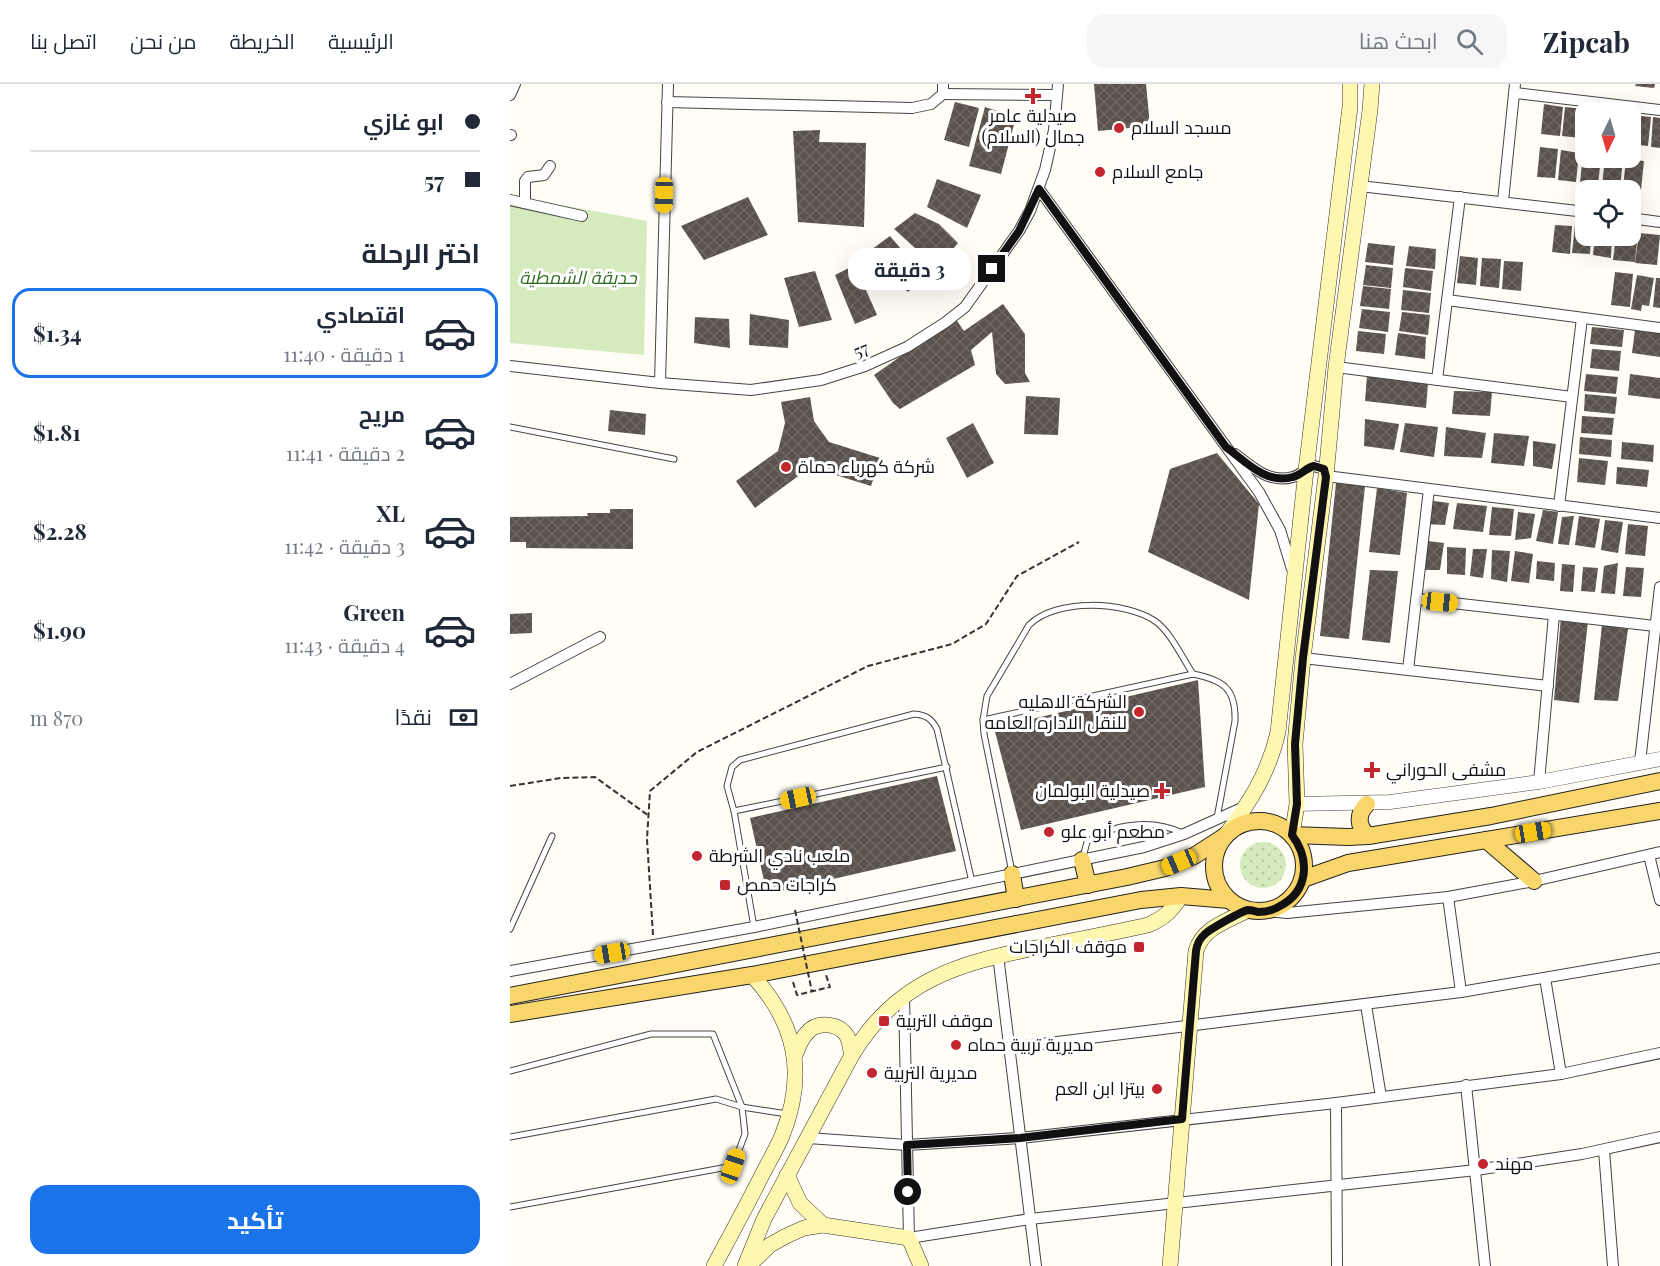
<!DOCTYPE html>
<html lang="ar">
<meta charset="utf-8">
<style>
:root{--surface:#fff;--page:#f6f6f7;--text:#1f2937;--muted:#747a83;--line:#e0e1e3;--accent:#1a73e8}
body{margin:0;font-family:"Playfair Display",Cairo,serif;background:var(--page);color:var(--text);direction:rtl;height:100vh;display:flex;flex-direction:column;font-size:22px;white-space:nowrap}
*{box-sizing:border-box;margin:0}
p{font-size:20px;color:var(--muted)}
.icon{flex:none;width:33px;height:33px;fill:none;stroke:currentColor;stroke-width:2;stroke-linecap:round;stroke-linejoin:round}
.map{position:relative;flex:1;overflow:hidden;direction:ltr}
.details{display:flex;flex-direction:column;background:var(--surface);width:510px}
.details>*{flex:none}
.hud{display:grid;align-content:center;height:132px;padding:0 30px;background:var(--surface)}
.needle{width:39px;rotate:185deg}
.buttons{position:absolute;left:1065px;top:18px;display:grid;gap:12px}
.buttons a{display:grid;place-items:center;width:66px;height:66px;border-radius:12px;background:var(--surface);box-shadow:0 6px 24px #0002;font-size:30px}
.end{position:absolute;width:27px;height:27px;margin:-14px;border:8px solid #111;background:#fff;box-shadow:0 0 0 3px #fff}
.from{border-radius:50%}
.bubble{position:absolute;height:42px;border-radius:18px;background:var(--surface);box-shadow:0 6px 24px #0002;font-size:20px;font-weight:700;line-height:42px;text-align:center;direction:rtl}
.car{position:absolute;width:18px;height:36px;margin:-18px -9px;border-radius:8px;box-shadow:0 0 4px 2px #0007;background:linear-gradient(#f5c518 24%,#345 0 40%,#f5c518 0 76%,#345 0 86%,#f5c518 0)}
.hud b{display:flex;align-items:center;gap:21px;height:57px;font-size:22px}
.hud b+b{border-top:2px solid var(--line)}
.hud i{width:15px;height:15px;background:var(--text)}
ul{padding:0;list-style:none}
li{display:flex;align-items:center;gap:18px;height:90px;margin:0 12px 9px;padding:0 18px;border:3px solid transparent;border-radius:18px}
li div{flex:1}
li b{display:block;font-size:22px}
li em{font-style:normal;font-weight:700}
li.on{border-color:var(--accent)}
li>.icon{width:54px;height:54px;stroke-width:1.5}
h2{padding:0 30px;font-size:27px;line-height:72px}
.pay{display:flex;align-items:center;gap:15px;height:66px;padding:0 30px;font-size:22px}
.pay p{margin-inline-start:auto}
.button{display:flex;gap:12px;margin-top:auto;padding:12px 30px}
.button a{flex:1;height:69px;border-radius:18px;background:var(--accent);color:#fff;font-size:24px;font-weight:700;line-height:69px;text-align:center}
header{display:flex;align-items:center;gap:36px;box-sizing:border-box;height:84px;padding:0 30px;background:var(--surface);border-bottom:2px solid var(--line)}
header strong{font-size:28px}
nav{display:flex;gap:33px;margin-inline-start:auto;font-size:21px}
.search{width:420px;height:54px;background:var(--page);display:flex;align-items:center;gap:15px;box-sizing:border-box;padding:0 21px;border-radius:18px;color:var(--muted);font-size:22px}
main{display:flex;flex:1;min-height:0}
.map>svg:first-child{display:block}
.grass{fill:url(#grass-dots)}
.park{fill:#d5ebbd}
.building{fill:url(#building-cross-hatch)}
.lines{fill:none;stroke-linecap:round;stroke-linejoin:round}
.service-casing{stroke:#444;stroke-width:7}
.minor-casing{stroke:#444;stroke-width:12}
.tertiary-casing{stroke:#444;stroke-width:15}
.secondary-casing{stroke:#333;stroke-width:16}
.primary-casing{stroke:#222;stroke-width:18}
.path{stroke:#333;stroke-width:2;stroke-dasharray:6 3;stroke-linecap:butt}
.service{stroke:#fff;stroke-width:5}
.minor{stroke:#fff;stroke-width:10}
.tertiary{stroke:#fff;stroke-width:14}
.secondary{stroke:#fff6b0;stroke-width:15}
.primary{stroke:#f9d66b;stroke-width:16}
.path-bridge{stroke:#333;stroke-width:2;stroke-dasharray:6 3;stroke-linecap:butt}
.route{stroke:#111;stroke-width:8}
.poi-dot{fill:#c4262e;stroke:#fff;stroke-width:2}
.labels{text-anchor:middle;stroke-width:6;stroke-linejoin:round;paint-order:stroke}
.poi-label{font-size:18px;fill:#111;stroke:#fff;text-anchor:start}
.park-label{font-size:18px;font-style:italic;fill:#2f6b1f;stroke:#fff}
.street-label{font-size:18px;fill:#111;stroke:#fff}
</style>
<header>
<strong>Zipcab</strong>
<div class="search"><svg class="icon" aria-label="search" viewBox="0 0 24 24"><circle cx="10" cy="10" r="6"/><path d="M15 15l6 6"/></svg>ابحث هنا</div>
<nav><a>الرئيسية</a><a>الخريطة</a><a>من نحن</a><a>اتصل بنا</a></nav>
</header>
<main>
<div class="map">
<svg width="1150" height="1182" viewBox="0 0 1150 1182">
<defs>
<pattern id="grass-dots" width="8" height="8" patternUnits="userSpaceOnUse" patternTransform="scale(1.5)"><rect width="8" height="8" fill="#d5ebbd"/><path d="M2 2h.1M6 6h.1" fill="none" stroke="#b6c8a1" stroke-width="1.8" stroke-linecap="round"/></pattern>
<pattern id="building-cross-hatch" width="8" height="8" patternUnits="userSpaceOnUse" patternTransform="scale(1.5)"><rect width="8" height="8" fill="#5a524d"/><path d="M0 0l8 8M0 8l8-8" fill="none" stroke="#6d6662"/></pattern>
</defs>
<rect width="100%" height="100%" fill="#fffdf5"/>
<circle class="grass" cx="753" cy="781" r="23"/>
<polygon class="park" points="0,111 137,137 134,271 0,259"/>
<g class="building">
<polygon points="584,0 636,0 640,42 588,47"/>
<polygon points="1126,0 1145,0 1144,4 1125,2"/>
<polygon points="445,18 469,24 459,63 434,56"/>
<polygon points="1034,20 1053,23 1050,52 1031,50"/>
<polygon points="475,23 506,33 491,90 459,82"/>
<polygon points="1055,23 1074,25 1071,54 1052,52"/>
<polygon points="1122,31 1141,33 1138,62 1120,60"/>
<polygon points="1143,33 1150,34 1150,64 1141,63"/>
<polygon points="310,46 309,58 356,59 354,143 288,138 283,47"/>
<polygon points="1030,63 1048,65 1045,94 1027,93"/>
<polygon points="1051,66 1069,69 1066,98 1048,96"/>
<polygon points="1073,69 1076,69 1076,74 1091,74 1088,100 1070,99"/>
<polygon points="1095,74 1113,75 1110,104 1092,102"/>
<polygon points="1116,75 1134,77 1131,106 1113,104"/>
<polygon points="427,95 471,111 457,144 417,123"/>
<polygon points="238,113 258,151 194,176 171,142"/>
<polygon points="405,129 429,140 448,159 427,184 384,145"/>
<polygon points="1045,141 1062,142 1060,170 1042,168"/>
<polygon points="1065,141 1076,142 1076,152 1081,152 1080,170 1062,169"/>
<polygon points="1120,147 1128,148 1125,178 1103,176 1106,152 1120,152"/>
<polygon points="1129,149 1150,151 1147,181 1125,179"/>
<polygon points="380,152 415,193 398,208 358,168"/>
<polygon points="1085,152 1102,152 1101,174 1083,171"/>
<polygon points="858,159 885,162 883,181 855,178"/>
<polygon points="899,162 926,165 925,185 896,182"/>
<polygon points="950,172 968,174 966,201 947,199"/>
<polygon points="972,174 991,175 989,204 970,202"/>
<polygon points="994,177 1013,178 1011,207 992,205"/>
<polygon points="345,181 367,231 345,240 325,191"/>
<polygon points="856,181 883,184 881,204 853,201"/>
<polygon points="895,184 923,187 921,207 893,203"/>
<polygon points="305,187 322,236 289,243 274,194"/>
<polygon points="1105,188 1123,190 1120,223 1101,221"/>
<polygon points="1127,191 1144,194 1139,222 1132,221 1131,227 1121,225"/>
<polygon points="1146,194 1150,194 1150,224 1143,223"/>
<polygon points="853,202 881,205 879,225 850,222"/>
<polygon points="893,206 921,209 919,229 891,226"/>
<polygon points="493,220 515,250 515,289 520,298 495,300 486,290 482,248 461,266 465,281 390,325 383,319 364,291 445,234 454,247"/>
<polygon points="852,225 880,228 878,248 849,244"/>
<polygon points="892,228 920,231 918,251 889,247"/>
<polygon points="240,230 279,236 278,264 239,261"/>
<polygon points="185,233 219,235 220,264 184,259"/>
<polygon points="1082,243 1114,246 1112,263 1080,260"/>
<polygon points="1125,246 1150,249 1150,273 1122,269"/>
<polygon points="848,247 876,250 874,270 846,267"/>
<polygon points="888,249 916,253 915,275 885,271"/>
<polygon points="1082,265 1111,267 1109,287 1080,284"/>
<polygon points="1076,290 1108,293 1106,310 1074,307"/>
<polygon points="1120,290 1150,294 1150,315 1118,311"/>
<polygon points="857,292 918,299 916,324 855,317"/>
<polygon points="944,307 982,308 980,332 942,330"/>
<polygon points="1075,310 1107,313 1105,330 1074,327"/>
<polygon points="516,312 550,314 548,351 514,350"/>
<polygon points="300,313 304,337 319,358 370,374 361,402 316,388 291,390 245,424 226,397 268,367 275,339 271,318"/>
<polygon points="100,326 136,330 135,351 98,347"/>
<polygon points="1072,332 1104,334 1102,351 1071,349"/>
<polygon points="855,335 889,340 884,366 854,362"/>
<polygon points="463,339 484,379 457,394 436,354"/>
<polygon points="895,339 928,343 924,373 890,368"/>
<polygon points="936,343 976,349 972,374 934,372"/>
<polygon points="984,349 1019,352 1014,382 981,379"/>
<polygon points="1070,353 1102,356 1101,373 1069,370"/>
<polygon points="1023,357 1046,360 1042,385 1023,382"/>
<polygon points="1112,358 1144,361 1143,378 1111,375"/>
<polygon points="707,369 749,420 739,516 638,468 660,385"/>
<polygon points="1069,374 1098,377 1095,401 1067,398"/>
<polygon points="1107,383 1139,386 1137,403 1106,400"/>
<polygon points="826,399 855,402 839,555 810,552"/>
<polygon points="867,404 897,409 890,471 859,468"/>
<polygon points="917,416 939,419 935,441 914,440"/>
<polygon points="947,419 977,422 973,448 943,445"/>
<polygon points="982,423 1004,425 1001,452 979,451"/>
<polygon points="100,425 123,425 123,465 16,464 16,458 0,458 0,433 78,432 77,429 100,429"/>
<polygon points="1033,426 1048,428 1043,460 1026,457"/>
<polygon points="1008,428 1025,430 1021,454 1005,456"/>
<polygon points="1064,432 1059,461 1048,460 1052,433"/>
<polygon points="1069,432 1090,435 1085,464 1065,461"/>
<polygon points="1095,436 1113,438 1108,469 1091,466"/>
<polygon points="1118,440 1138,442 1135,472 1115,470"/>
<polygon points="910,456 934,459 930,486 908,486"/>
<polygon points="937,463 956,464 955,491 937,490"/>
<polygon points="963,465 977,465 973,494 960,492"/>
<polygon points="982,466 1000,467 997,498 981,495"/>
<polygon points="1005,467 1023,470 1019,499 1001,497"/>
<polygon points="1027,477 1045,479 1044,497 1026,495"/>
<polygon points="1108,479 1105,510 1091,509 1094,482"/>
<polygon points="1052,480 1065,481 1063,508 1050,507"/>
<polygon points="1073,483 1088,484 1085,508 1071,507"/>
<polygon points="1116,483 1134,484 1131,513 1113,512"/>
<polygon points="860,486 888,487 880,559 852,556"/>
<polygon points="22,529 22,549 0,550 0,530"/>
<polygon points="1051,533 1078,537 1069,619 1044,616"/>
<polygon points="1092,541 1118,545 1108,617 1084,616"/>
<polygon points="688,596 695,703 511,746 484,644"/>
<polygon points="427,692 446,767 257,810 240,734"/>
</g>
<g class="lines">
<g class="service-casing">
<g id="service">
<polyline points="0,343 164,375"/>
<path d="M473,636L683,590C713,596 726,604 725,637L707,734"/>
<polyline points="224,727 437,683"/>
<path d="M573,773L577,758C603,739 643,735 672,749"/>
<path d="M502,788L474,650L473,636L477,612L519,541C546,514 615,517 645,537C660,547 673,575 683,590"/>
<path d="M244,843L224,727L217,702L222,683L230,676L404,630C416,631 421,634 427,645L462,798"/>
<polyline points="0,845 42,752"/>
<polyline points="0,987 141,950 203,950 232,1023 235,1050 223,1082 0,1123"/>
<polyline points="0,1053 206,1015 232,1023 277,1030"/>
</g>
</g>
<g class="minor-casing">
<g id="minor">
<polyline points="1005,9 1150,26"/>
<polyline points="433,10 547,11"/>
<polyline points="0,11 5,0"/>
<polyline points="157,18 402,24 421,20 433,10 433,0"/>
<polyline points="0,51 1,51"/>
<polyline points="850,102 1076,128"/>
<polyline points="529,105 749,408 770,446 782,485"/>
<polyline points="0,116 72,132"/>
<polyline points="993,117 1005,0"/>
<polyline points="15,119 15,97 18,93 34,91 40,82"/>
<polyline points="1120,134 1150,138"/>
<polyline points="937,216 1150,244"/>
<polyline points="0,282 150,299 241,306 311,296 355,282 397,263 436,238 455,223 509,147 520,127 535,86 544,46 548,0"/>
<polyline points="826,283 1062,313"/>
<polyline points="927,296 950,113"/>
<polyline points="150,299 158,0"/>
<path d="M725,370C742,383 760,400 783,393C791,391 796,384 804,382L814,385L816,392L1150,434"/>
<polyline points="1049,422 1072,234"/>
<polyline points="907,515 1145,542"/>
<polyline points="793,574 1038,602"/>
<polyline points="898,586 919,405"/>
<polyline points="0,600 90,553"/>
<polyline points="1130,678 1150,503"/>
<polyline points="1029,698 1044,531"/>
<polyline points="1139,771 1150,816"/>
<polyline points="938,813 951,908"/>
<polyline points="757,827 777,829 938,813 1024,797 1150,768"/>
<polyline points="488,871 526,1182"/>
<polyline points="0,887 244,843 634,763 674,750 734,723"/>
<polyline points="1035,894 1051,990"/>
<polyline points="394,911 399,1154 520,1135 966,1086 1072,1070 1150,1053"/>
<polyline points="856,921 871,1013"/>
<polyline points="499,964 951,908 1150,874"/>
<polyline points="956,1001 975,1182"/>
<polyline points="826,1019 827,1182"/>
<polyline points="298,1054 397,1061 510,1054 826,1019 1051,990 1150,969"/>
<polyline points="1094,1066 1103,1182"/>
</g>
</g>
<g class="tertiary-casing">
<polyline id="tertiary" points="787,720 880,718 1029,698 1150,675"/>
</g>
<g class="secondary-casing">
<g id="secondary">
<polyline points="782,751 787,720 785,660 793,574 816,392 826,283 860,26 862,0"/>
<path d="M715,752C739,719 759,689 768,648L796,386L840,23V0"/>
<path d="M285,971C288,964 291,955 296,950C306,937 328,938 337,952C340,958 340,965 342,971"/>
<polyline points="277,1091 290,1119 313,1141"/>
<path d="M204,1182C220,1152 236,1123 251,1093C258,1079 266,1066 272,1052C297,990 286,939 242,891"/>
<path d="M235,1182L254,1135L342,971C387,896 449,879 530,863C566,856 602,849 638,841C654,834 662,827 671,812"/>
<polyline points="238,1182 260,1161 276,1152 294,1144 313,1141 399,1154 411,1182"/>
<path d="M660,1182L686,867C693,843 718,837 738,826"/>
</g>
</g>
<g class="primary-casing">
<g id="primary">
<path d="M857,720C847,730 847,742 858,752"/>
<circle cx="749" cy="782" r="45"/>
<polyline points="782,751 838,753 858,752 981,732 1150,697"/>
<polyline points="976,756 1024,797"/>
<polyline points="572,776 578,801"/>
<polyline points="502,790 506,815"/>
<polyline points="793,795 838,779 1150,727"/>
<polyline points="0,912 617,793 655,784 684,772 715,752"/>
<polyline points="0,930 242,891 631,816 671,812 719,816"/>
</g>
</g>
<g class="path">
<polyline points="0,702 51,694 85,693 139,732"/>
<polyline points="143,851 137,755 140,707 187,668 358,582 442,560 476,540 507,492 569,458"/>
<polyline points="283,898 287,911 320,903 316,891"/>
</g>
<use href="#service" class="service"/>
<use href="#minor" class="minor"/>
<use href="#tertiary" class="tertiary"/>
<use href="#secondary" class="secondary"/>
<use href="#primary" class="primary"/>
<polyline class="path-bridge" points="285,826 302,908"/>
</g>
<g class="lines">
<path class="route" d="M398,1108L397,1061L510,1054L672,1035L686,867C687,861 689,855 694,851C698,846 732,827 738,826C742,826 745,827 748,828C755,828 764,826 770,822C799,807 800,775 782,751L787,720L785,660L793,574L816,393L814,385L804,382C796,384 791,391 783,393C756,401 735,377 716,363L529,105L509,147L482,185"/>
</g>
<g class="poi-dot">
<path d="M520 3h6v6h6v6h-6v6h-6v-6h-6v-6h6z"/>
<circle cx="609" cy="44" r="6"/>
<circle cx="590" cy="88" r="6"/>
<circle cx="276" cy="383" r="6"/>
<circle cx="629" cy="628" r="6"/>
<path d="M859 677h6v6h6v6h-6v6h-6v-6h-6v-6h6z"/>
<path d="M649 698h6v6h6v6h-6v6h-6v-6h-6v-6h6z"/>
<circle cx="539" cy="748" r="6"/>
<circle cx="187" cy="772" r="6"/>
<rect x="209" y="795" width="12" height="12" rx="3"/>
<rect x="623" y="857" width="12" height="12" rx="3"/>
<rect x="368" y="931" width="12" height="12" rx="3"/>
<circle cx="446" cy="961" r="6"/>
<circle cx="362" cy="989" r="6"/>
<circle cx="647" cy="1005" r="6"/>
<circle cx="973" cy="1080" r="6"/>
</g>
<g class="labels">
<g class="poi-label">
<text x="523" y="38" text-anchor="middle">صيدلية عامر<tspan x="523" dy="21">جمال (السلام)</tspan></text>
<text x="621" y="50">مسجد السلام</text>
<text x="602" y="94">جامع السلام</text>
<text x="288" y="389">شركة كهرباء حماة</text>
<text x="617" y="624" text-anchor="end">الشركة الاهليه<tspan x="617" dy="21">للنقل الاداره العامه</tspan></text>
<text x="876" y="692">مشفى الحوراني</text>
<text x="640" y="713" text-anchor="end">صيدلية البولمان</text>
<text x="551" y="754">مطعم أبو علو</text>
<text x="199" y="778">ملعب نادي الشرطة</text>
<text x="227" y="807">كراجات حمص</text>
<text x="617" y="869" text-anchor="end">موقف الكراجات</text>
<text x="386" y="943">موقف التربية</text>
<text x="458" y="967">مديرية تربية حماه</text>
<text x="374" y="995">مديرية التربية</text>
<text x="635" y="1011" text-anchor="end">بيتزا ابن العم</text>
<text x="985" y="1086">مهند</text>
</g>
<g class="park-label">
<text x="68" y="200">حديقة الشمطية</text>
</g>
<g class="street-label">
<text transform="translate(351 266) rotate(-22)" y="6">57</text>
</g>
</g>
</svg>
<div class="buttons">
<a><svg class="needle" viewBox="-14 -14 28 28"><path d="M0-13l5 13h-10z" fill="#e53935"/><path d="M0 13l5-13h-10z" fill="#747a83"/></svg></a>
<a><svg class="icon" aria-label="locate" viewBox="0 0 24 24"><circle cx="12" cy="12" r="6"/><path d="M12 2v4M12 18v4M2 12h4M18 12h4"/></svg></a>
</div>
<i class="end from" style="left:398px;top:1108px"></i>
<i class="end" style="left:482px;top:185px"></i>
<div class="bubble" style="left:338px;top:164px;width:123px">3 دقيقة</div>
<i class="car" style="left:154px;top:111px;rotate:181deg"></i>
<i class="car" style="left:930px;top:518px;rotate:96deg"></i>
<i class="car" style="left:288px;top:714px;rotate:258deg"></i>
<i class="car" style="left:1023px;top:748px;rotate:81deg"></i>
<i class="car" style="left:669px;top:778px;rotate:247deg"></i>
<i class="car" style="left:102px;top:869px;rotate:260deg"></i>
<i class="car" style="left:223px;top:1082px;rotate:19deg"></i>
</div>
<section class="details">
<div class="hud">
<b><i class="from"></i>ابو غازي</b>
<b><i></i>57</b>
</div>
<h2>اختر الرحلة</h2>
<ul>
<li class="on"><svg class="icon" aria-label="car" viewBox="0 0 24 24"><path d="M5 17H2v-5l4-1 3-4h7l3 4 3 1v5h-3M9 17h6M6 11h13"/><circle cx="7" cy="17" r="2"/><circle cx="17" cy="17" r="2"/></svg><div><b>اقتصادي</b><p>1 دقيقة · 11:40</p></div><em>$1.34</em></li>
<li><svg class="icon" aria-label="car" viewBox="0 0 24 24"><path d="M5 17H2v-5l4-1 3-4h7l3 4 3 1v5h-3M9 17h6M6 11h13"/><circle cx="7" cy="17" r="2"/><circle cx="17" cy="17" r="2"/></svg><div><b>مريح</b><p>2 دقيقة · 11:41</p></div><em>$1.81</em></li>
<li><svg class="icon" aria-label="car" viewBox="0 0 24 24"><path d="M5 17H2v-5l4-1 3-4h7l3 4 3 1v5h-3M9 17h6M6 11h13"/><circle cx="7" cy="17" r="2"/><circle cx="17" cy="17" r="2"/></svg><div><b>XL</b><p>3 دقيقة · 11:42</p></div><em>$2.28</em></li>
<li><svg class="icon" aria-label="car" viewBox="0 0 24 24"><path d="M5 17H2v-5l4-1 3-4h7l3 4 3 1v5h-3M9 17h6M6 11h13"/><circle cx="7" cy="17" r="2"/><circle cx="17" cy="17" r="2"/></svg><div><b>Green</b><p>4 دقيقة · 11:43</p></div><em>$1.90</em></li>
</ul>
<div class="pay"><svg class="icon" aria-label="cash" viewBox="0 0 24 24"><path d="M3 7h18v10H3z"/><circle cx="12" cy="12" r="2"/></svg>نقدًا<p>870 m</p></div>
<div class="button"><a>تأكيد</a></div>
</section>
</main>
